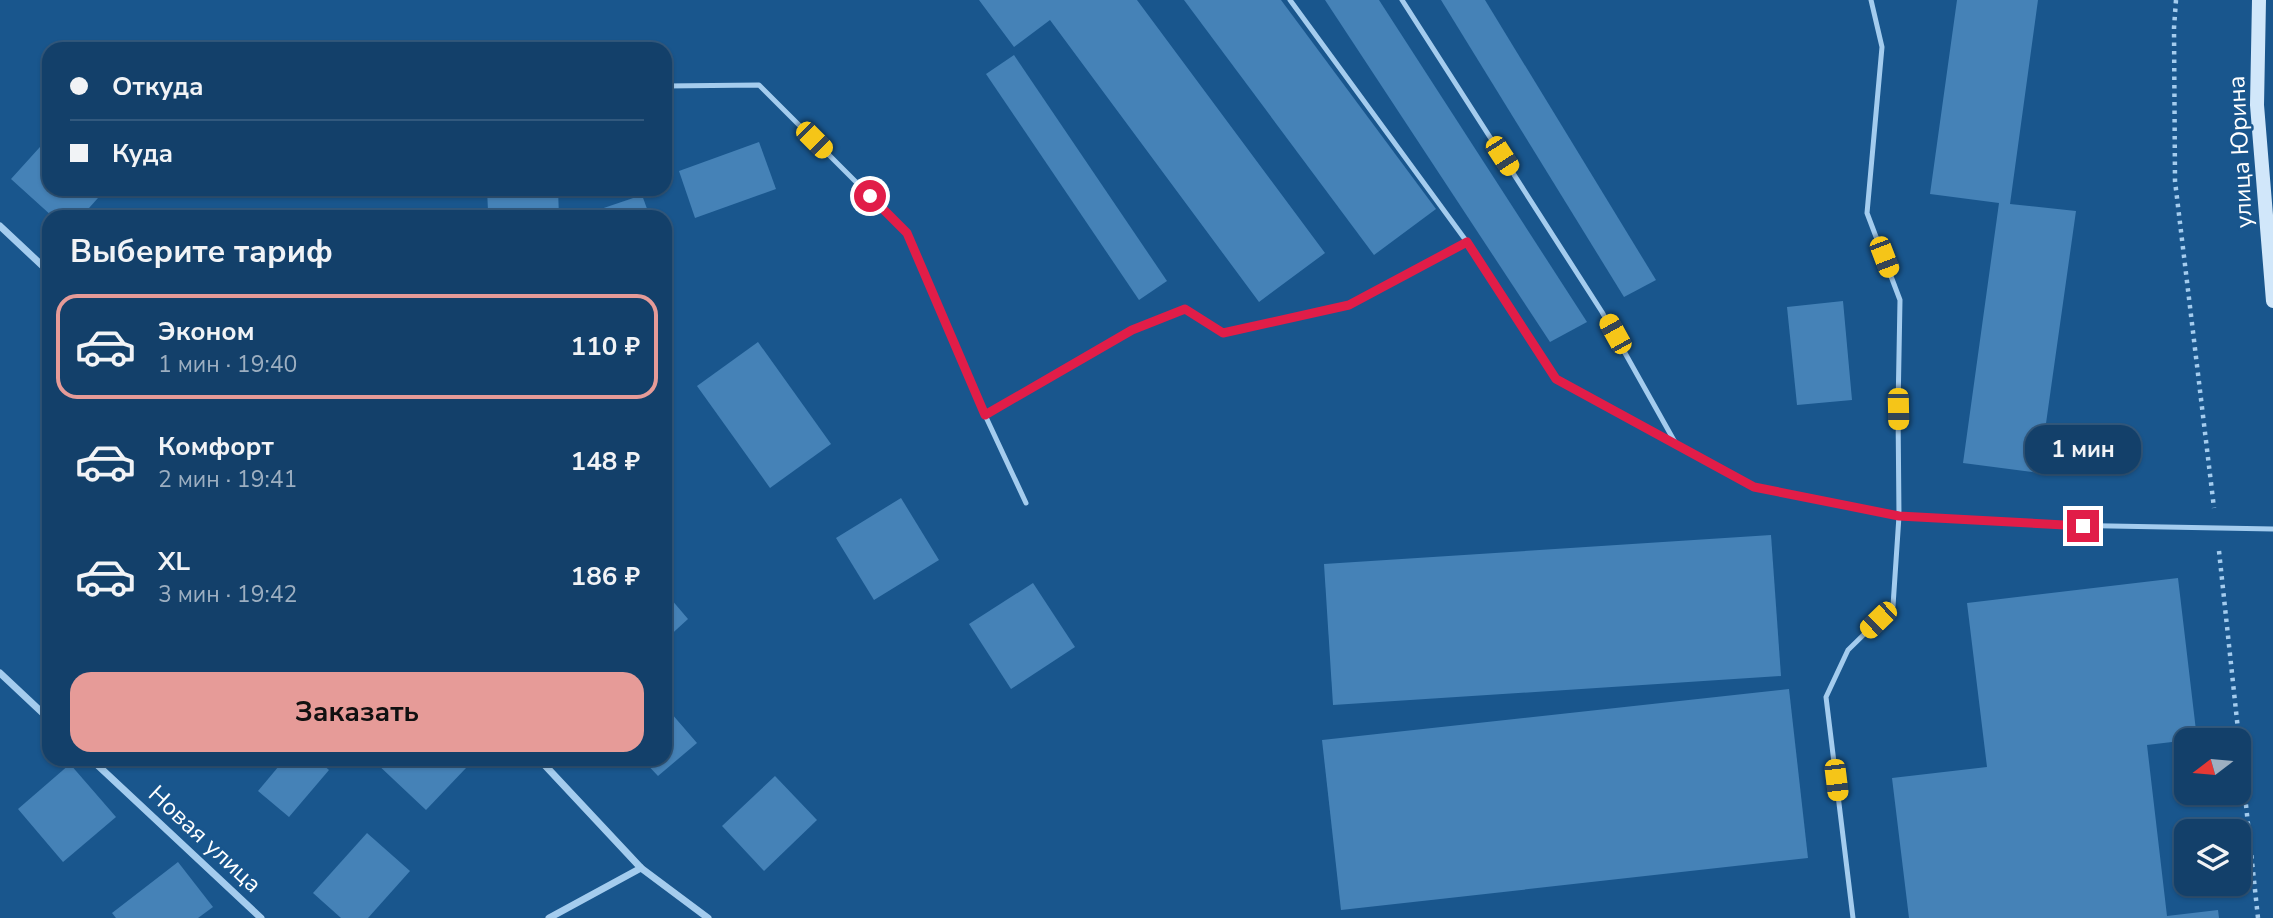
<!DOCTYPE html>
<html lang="ru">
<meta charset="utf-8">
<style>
:root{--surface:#13406a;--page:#1c4770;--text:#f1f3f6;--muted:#9dafc1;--line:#32597e;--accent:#e69b98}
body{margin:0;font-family:"Nunito Sans",sans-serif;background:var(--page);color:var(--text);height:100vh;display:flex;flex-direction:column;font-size:26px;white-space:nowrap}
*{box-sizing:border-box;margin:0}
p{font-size:23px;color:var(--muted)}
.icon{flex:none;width:38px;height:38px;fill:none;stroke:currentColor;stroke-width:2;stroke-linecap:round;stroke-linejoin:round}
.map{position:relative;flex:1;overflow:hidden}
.panel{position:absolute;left:42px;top:210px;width:630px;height:556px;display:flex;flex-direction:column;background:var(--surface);border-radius:21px;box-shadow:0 2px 5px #0004,0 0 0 2px var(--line)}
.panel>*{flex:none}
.hud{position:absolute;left:42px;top:42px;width:630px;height:154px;border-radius:21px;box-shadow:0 2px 5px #0004,0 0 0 2px var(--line);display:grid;align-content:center;height:154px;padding:0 28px;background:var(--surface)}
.needle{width:46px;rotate:254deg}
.fabs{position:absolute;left:2174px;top:728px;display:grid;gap:14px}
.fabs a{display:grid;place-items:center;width:77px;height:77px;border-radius:14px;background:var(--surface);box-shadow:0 2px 5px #0004,0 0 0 2px var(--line);font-size:35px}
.end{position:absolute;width:32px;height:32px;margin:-16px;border:9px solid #e11d48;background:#fff;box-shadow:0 0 0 4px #fff}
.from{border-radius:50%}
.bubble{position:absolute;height:49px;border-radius:21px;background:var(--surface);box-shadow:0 2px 5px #0004,0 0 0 2px var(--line);font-size:23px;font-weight:700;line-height:49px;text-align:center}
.car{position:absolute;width:21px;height:42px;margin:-21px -10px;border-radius:9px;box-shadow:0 0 5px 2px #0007;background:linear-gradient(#f5c518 24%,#345 0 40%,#f5c518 0 76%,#345 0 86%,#f5c518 0)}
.hud b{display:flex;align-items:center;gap:24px;height:66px;font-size:26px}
.hud b+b{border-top:2px solid var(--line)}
.hud i{width:18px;height:18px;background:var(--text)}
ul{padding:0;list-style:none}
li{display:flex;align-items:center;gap:21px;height:105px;margin:0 14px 10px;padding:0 14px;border:4px solid transparent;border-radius:21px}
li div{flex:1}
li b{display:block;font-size:26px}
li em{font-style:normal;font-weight:700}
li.selected{border-color:var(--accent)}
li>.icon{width:63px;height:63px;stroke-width:1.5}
h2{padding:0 28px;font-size:32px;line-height:84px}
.action{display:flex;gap:14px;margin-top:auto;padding:14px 28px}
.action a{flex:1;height:80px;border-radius:21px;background:var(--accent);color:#111;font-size:28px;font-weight:700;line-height:80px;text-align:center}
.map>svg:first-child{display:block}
.building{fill:#4582b7}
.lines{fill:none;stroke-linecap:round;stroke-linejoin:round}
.path{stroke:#a4ccee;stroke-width:4.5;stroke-dasharray:3.5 5;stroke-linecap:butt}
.lane{stroke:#a4ccee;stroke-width:5}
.street{stroke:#a4ccee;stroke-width:7}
.secondary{stroke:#d1e7fa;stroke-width:14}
.route{stroke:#e11d48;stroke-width:9}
.labels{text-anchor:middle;stroke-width:5;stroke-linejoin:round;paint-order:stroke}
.street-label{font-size:24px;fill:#fff;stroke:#19568d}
</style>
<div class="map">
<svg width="2273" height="918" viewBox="0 0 2273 918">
<rect width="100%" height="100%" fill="#19568d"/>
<g class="building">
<polygon points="979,0 1137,0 1325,253 1259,302 1050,20 1014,47"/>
<polygon points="1184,0 1281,0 1436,209 1374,255"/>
<polygon points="1325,0 1379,0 1587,322 1550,342"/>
<polygon points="1441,0 1485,0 1656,280 1624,297"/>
<polygon points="1957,0 2038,0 2010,204 2076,211 2039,473 1963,463 1999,203 1930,194"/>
<polygon points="1014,55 1167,281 1139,300 986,74"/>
<polygon points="49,137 49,189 106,189 81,217 53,217 11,179"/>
<polygon points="759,142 776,189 695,218 679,171"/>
<polygon points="487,189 558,189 559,217 515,217 515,210 488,211"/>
<polygon points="642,195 650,217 594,217 592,212"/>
<polygon points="1843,301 1852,400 1797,405 1787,307"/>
<polygon points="758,342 831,444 770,488 697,386"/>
<polygon points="901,498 939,560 874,600 836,538"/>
<polygon points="1771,535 1781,676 1333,705 1324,564"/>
<polygon points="2178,578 2197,739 2147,745 2167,916 2218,910 2219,918 1909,918 1892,778 1987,767 1967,603"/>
<polygon points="1033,583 1075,647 1011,689 969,624"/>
<polygon points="665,592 688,619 665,640"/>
<polygon points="1789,689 1808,858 1341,910 1322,740"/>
<polygon points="665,706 697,743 658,776 643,760 665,760"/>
<polygon points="284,760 317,760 329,770 289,817 258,791"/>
<polygon points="378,760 457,760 466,768 426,810 375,762"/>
<polygon points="70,764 116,817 63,862 18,809"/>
<polygon points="775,776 817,820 764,871 722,826"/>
<polygon points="367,833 410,871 368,918 341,918 313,893"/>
<polygon points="178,862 213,907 198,918 116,918 112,913"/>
</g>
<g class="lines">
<g class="path">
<polyline points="2176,0 2174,28 2175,181 2214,508"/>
<polyline points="2219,551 2258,918"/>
</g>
<g class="lane">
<polyline points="1290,0 1467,242 1556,379 1754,487 1899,516 1893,606 1848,650 1826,697 1853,918"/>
<polyline points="1402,0 1602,312 1676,444"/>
<polyline points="1871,0 1882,47 1867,213 1900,300 1898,409 1899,516 2057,525 2273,529"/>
<polyline points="665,86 759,85 907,233 985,415 1026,503"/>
<polyline points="985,415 1132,330 1185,309 1223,333 1349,305 1467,242"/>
</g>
<g class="street">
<polyline points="0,226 49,272"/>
<polyline points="0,673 49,719"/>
<polyline points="92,760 261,918"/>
<polyline points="540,760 641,868 708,918"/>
<polyline points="549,918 641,868"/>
</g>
<polyline class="secondary" points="2259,0 2257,105 2273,301"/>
</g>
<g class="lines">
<polyline class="route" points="870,196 907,233 985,415 1132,330 1185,309 1223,333 1349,305 1467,242 1556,379 1754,487 1899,516 2083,526"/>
</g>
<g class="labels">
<g class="street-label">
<text transform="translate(2240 152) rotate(-93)" y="8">улица Юрина</text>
<text transform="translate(205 839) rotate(43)" y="8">Новая улица</text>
</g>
</g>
</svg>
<div class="fabs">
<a><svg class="needle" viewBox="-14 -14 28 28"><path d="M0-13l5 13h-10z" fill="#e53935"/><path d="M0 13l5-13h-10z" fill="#9dafc1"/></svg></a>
<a><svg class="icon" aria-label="layers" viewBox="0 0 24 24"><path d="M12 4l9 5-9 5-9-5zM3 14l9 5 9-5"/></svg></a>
</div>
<i class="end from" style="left:870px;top:196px"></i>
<i class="end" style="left:2083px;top:526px"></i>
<div class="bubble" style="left:2025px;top:425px;width:116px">1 мин</div>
<i class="car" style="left:814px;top:140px;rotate:135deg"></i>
<i class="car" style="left:1502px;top:156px;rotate:147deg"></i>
<i class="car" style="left:1884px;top:257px;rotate:159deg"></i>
<i class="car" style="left:1615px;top:334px;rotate:331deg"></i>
<i class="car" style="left:1898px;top:409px;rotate:179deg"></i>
<i class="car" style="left:1878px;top:620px;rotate:226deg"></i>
<i class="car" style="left:1836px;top:780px;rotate:173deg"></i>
<div class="hud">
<b><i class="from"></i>Откуда</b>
<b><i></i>Куда</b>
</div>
<section class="panel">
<h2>Выберите тариф</h2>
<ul>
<li class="selected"><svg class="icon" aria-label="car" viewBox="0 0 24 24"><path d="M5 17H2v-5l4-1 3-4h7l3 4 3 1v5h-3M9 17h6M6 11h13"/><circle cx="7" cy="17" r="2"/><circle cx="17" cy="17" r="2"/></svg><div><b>Эконом</b><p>1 мин · 19:40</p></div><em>110 ₽</em></li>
<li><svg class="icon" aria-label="car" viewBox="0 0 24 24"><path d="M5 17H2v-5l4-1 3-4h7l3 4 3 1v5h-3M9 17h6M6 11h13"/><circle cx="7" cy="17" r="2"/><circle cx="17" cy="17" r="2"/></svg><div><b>Комфорт</b><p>2 мин · 19:41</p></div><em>148 ₽</em></li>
<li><svg class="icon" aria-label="car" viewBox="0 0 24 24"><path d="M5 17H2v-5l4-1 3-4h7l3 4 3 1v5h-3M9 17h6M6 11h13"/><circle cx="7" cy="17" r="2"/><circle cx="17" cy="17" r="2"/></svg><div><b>XL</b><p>3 мин · 19:42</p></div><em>186 ₽</em></li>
</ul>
<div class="action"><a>Заказать</a></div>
</section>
</div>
